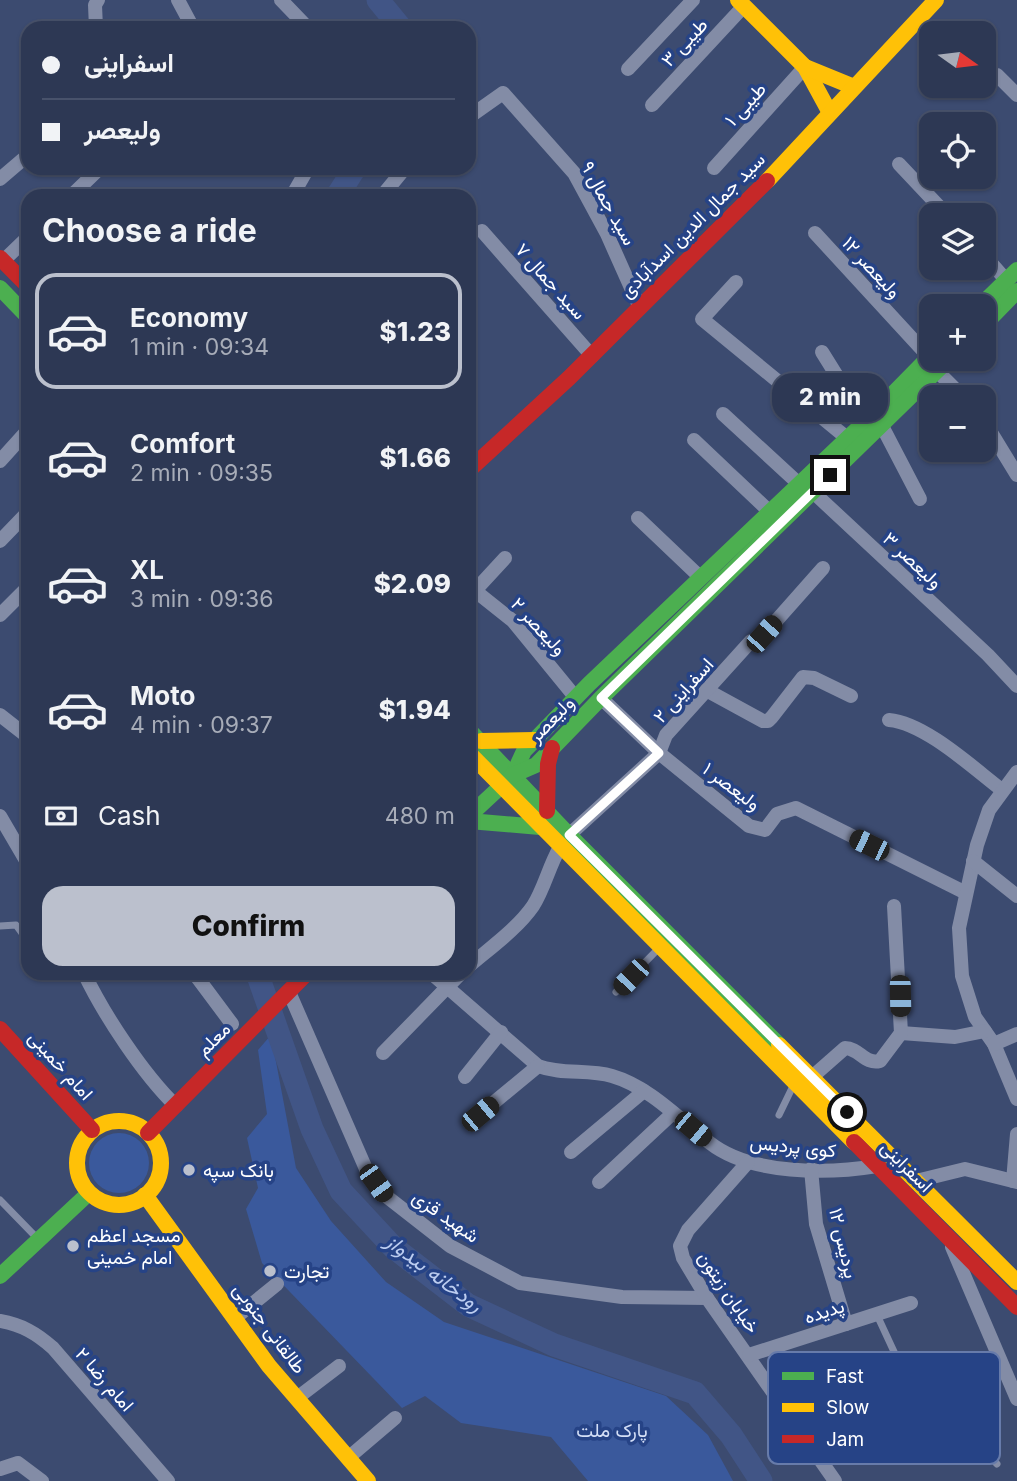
<!DOCTYPE html>
<meta charset="utf-8">
<style>
:root{--surface:#2d3854;--page:#39435e;--text:#f1f3f6;--muted:#a7acb8;--line:#48526b;--accent:#bbc0cd}
body{margin:0;font-family:Inter,Vazirmatn,sans-serif;background:var(--page);color:var(--text);height:100vh;display:flex;flex-direction:column;font-size:26px;white-space:nowrap}
*{box-sizing:border-box;margin:0}
p{font-size:23px;color:var(--muted)}
.icon{flex:none;width:38px;height:38px;fill:none;stroke:currentColor;stroke-width:2;stroke-linecap:round;stroke-linejoin:round}
.map{position:relative;flex:1;overflow:hidden}
.details{position:absolute;left:21px;top:189px;width:455px;height:791px;display:flex;flex-direction:column;background:var(--surface);border-radius:21px;box-shadow:0 2px 5px #0004,0 0 0 2px var(--line)}
.details>*{flex:none}
.top-card{position:absolute;left:21px;top:21px;width:455px;height:154px;border-radius:21px;box-shadow:0 2px 5px #0004,0 0 0 2px var(--line);display:grid;align-content:center;height:154px;padding:0 21px;background:var(--surface)}
.needle{width:46px;rotate:104deg}
.tools{position:absolute;left:919px;top:21px;display:grid;gap:14px}
.tools a{display:grid;place-items:center;width:77px;height:77px;border-radius:14px;background:var(--surface);box-shadow:0 2px 5px #0004,0 0 0 2px var(--line);font-size:35px}
.end{position:absolute;width:32px;height:32px;margin:-16px;border:9px solid #fff;background:#111;box-shadow:0 0 0 4px #111}
.from{border-radius:50%}
.bubble{position:absolute;height:49px;border-radius:21px;background:var(--surface);box-shadow:0 2px 5px #0004,0 0 0 2px var(--line);font-size:23px;font-weight:800;line-height:49px;text-align:center}
.car{position:absolute;width:21px;height:42px;margin:-21px -10px;border-radius:9px;box-shadow:0 0 5px 2px #0007;background:linear-gradient(#222 24%,#8ab4d8 0 40%,#222 0 76%,#8ab4d8 0 86%,#222 0)}
.top-card b{display:flex;align-items:center;gap:24px;height:66px;font-size:26px}
.top-card b+b{border-top:2px solid var(--line)}
.top-card i{width:18px;height:18px;background:var(--text)}
ul{padding:0;list-style:none}
li{display:flex;align-items:center;gap:21px;height:116px;margin:0 14px 10px;padding:0 7px;border:4px solid transparent;border-radius:21px}
li div{flex:1}
li b{display:block;font-size:26px}
li em{font-style:normal;font-weight:800}
li.selected{border-color:var(--accent)}
li>.icon{width:63px;height:63px;stroke-width:1.5}
h2{padding:0 21px;font-size:32px;line-height:84px}
.pay{display:flex;align-items:center;gap:18px;height:77px;padding:0 21px;font-size:26px}
.pay p{margin-inline-start:auto}
.primary-button{display:flex;gap:14px;margin-top:auto;padding:14px 21px}
.primary-button a{flex:1;height:80px;border-radius:21px;background:var(--accent);color:#111;font-size:28px;font-weight:800;line-height:80px;text-align:center}
.map>svg:first-child{display:block}
.green{fill:#3a599c}
.lines{fill:none;stroke-linecap:round;stroke-linejoin:round}
.river{stroke:#415586;stroke-width:23}
.lane{stroke:#838ca6;stroke-width:7}
.street{stroke:#838ca6;stroke-width:14}
.fast{stroke:#4caf50;stroke-width:16}
.slow{stroke:#ffc107;stroke-width:16}
.jam{stroke:#c62828;stroke-width:16}
.route{stroke:#fff;stroke-width:9}
.poi-dot{fill:#bbc0cd;stroke:#264386;stroke-width:2.5}
.labels{text-anchor:middle;stroke-width:7;stroke-linejoin:round;paint-order:stroke}
.street-label{font-size:19px;fill:#fff;stroke:#264386}
.poi-label{font-size:19px;fill:#fff;stroke:#264386;text-anchor:start}
.park-label{font-size:19px;fill:#d4dff7;stroke:#264386}
.water-label{font-size:21px;font-style:italic;fill:#bccdf0;stroke:#264386}
.key{fill:#264386;stroke:#677baa;stroke-width:2}
.key-label{font-size:19px;fill:#fff}
</style>
<div class="map">
<svg width="1017" height="1481" viewBox="0 0 1017 1481">
<rect width="100%" height="100%" fill="#3c4b70"/>
<g class="green">
<polygon points="271,1035 296,1168 331,1221 386,1282 444,1322 666,1396 708,1435 733,1481 588,1481 551,1437 461,1423 425,1396 402,1408 262,1263 246,1209 258,1188 247,1138 267,1114 258,1050"/>
<circle cx="119" cy="1163" r="30"/>
</g>
<g class="lines">
<g class="river">
<polyline points="378,0 401,28"/>
<polyline points="337,196 355,168"/>
<polyline points="257,973 312,1129 341,1191 393,1247 468,1305 554,1345 695,1393 731,1435 761,1481"/>
</g>
<g class="lane">
<polyline points="0,926 16,925 24,936 28,935"/>
<polyline points="616,992 659,948"/>
<polyline points="779,1115 793,1086"/>
<polyline points="0,1200 36,1237"/>
<polyline points="877,1315 896,1356 997,1464"/>
</g>
<g class="street">
<polyline points="178,0 193,28"/>
<polyline points="281,0 308,28"/>
<polyline points="96,28 95,5 98,0"/>
<polyline points="628,69 693,0"/>
<polyline points="997,75 1017,95"/>
<polyline points="652,105 744,6"/>
<polyline points="469,117 503,93 574,173 607,234 640,308"/>
<polyline points="899,164 947,215"/>
<polyline points="714,168 805,67"/>
<polyline points="0,179 28,155"/>
<polyline points="71,196 100,168"/>
<polyline points="292,196 308,168"/>
<polyline points="382,196 405,168"/>
<polyline points="482,231 592,356"/>
<polyline points="815,233 929,357"/>
<polyline points="984,255 1006,280"/>
<polyline points="3,261 28,237"/>
<polyline points="736,282 702,319 847,438"/>
<polyline points="822,352 865,421"/>
<polyline points="937,371 963,397"/>
<polyline points="723,414 798,483"/>
<polyline points="984,421 1017,475"/>
<polyline points="882,426 920,499"/>
<polyline points="694,440 769,511"/>
<polyline points="0,461 28,430"/>
<polyline points="813,492 988,655 1017,686"/>
<polyline points="638,518 700,577"/>
<polyline points="0,541 28,512"/>
<polyline points="469,586 513,621 576,698"/>
<polyline points="470,596 505,558"/>
<polyline points="0,615 28,587"/>
<polyline points="708,691 763,721 768,721 772,717 803,677 814,678 851,696"/>
<polyline points="601,698 659,753 749,826 765,830 777,814 796,808 966,893"/>
<polyline points="0,715 28,737"/>
<path d="M889,720C925,723 973,768 1002,790"/>
<polyline points="1017,772 989,810 977,845 959,928 962,976 975,1017 994,1044 1017,1099"/>
<polyline points="0,816 28,864"/>
<polyline points="569,835 659,753 666,735 751,641 760,639 823,568"/>
<polyline points="973,861 1017,896"/>
<path d="M469,966C490,948 517,929 533,906C544,889 549,866 560,847"/>
<path d="M84,973C104,1015 143,1074 176,1106"/>
<polyline points="194,973 232,1024"/>
<path d="M431,973L538,1066C562,1075 588,1069 612,1076C650,1087 680,1120 710,1143C751,1175 828,1174 877,1166"/>
<polyline points="289,992 366,1169 386,1196 450,1246 520,1283 622,1297 707,1298"/>
<polyline points="901,1033 955,1037 985,1031"/>
<polyline points="994,1044 1017,1034"/>
<polyline points="383,1053 461,973"/>
<polyline points="465,1077 501,1032"/>
<path d="M812,1077L845,1048C859,1048 865,1065 880,1061L901,1033L894,906"/>
<polyline points="480,1114 538,1066"/>
<polyline points="571,1152 644,1091"/>
<polyline points="748,1162 688,1230 680,1246 683,1258 707,1298 835,1481"/>
<polyline points="811,1169 816,1224 846,1324"/>
<polyline points="916,1181 965,1169 1017,1182"/>
<polyline points="1013,1181 1017,1134"/>
<polyline points="599,1182 673,1113"/>
<polyline points="952,1247 1017,1399"/>
<polyline points="235,1318 277,1284"/>
<path d="M0,1321C22,1325 36,1333 53,1348L168,1481"/>
<polyline points="749,1355 911,1303"/>
<polyline points="297,1398 339,1366"/>
<polyline points="348,1458 395,1418"/>
<polyline points="0,1469 18,1463 42,1481"/>
</g>
<g class="fast">
<polyline points="0,288 28,317"/>
<polyline points="980,306 1017,270"/>
<polyline points="984,325 1017,291"/>
<polyline points="469,730 569,835 779,1045"/>
<polyline points="513,775 524,751 589,684 872,415 931,355"/>
<polyline points="469,816 513,775 536,765 601,698 949,359"/>
<polyline points="469,821 540,827"/>
<polyline points="0,1276 89,1193"/>
</g>
<g class="slow">
<polyline points="738,0 805,67 830,113"/>
<polyline points="805,67 854,87"/>
<polyline points="767,181 936,0"/>
<polyline points="481,741 534,740"/>
<polyline points="469,753 854,1142"/>
<polyline points="779,1045 1017,1282"/>
<circle cx="119" cy="1163" r="42"/>
<polyline points="145,1195 269,1366 368,1481"/>
</g>
<g class="jam">
<polyline points="0,258 28,286"/>
<polyline points="469,470 569,378 767,181"/>
<polyline points="547,811 548,764 552,748"/>
<polyline points="0,1029 92,1130"/>
<polyline points="148,1133 307,973"/>
<polyline points="854,1142 1017,1307"/>
</g>
</g>
<g class="lines">
<polyline class="route" points="830,475 601,698 659,753 569,835 847,1112"/>
</g>
<g class="poi-dot">
<circle cx="189" cy="1170" r="7"/>
<circle cx="73" cy="1246" r="7"/>
<circle cx="270" cy="1271" r="7"/>
</g>
<g class="labels">
<g class="street-label">
<text transform="translate(684 42) rotate(-47)" y="7">طیبی ۳</text>
<text transform="translate(745 104) rotate(-48)" y="7">طیبی ۱</text>
<text transform="translate(609 203) rotate(61)" y="7">سید جمال ۹</text>
<text transform="translate(692 225) rotate(-45)" y="7">سید جمال الدین اسدآبادی</text>
<text transform="translate(872 267) rotate(47)" y="7">ولیعصر ۱۲</text>
<text transform="translate(551 281) rotate(48)" y="7">سید جمال ۷</text>
<text transform="translate(913 560) rotate(43)" y="7">ولیعصر ۳</text>
<text transform="translate(539 626) rotate(47)" y="7">ولیعصر ۲</text>
<text transform="translate(683 690) rotate(-48)" y="7">اسفراینی ۲</text>
<text transform="translate(551 719) rotate(-46)" y="7">ولیعصر</text>
<text transform="translate(732 786) rotate(37)" y="7">ولیعصر ۱</text>
<text transform="translate(213 1039) rotate(-45)" y="7">معلم</text>
<text transform="translate(61 1065) rotate(48)" y="7">امام خمینی</text>
<text transform="translate(793 1146) rotate(6)" y="7">کوی پردیس</text>
<text transform="translate(907 1166) rotate(45)" y="7">اسفراینی</text>
<text transform="translate(446 1216) rotate(35)" y="7">شهید قزی</text>
<text transform="translate(844 1243) rotate(77)" y="7">پردیس ۱۲</text>
<text transform="translate(729 1292) rotate(56)" y="7">خیابان زیتون</text>
<text transform="translate(824 1311) rotate(-18)" y="7">پدیده</text>
<text transform="translate(270 1328) rotate(53)" y="7">طالقانی جنوبی</text>
<text transform="translate(105 1379) rotate(49)" y="7">امام رضا ۲</text>
</g>
<g class="poi-label">
<text x="203" y="1177">بانک سپه</text>
<text x="87" y="1242">مسجد اعظم<tspan x="87" dy="22">امام خمینی</tspan></text>
<text x="284" y="1278">تجارت</text>
</g>
<g class="park-label">
<text x="612" y="1437">پارک ملت</text>
</g>
<g class="water-label">
<text transform="translate(434 1273) rotate(37)" y="7">رودخانه بیدواز</text>
</g>
</g>
<rect x="768" y="1352" width="232" height="112" rx="10" class="key"/>
<rect x="782" y="1372" width="32" height="8" fill="#4caf50"/>
<rect x="782" y="1403" width="32" height="9" fill="#ffc107"/>
<rect x="782" y="1435" width="32" height="8" fill="#c62828"/>
<g class="key-label">
<text x="826" y="1383">Fast</text>
<text x="826" y="1414">Slow</text>
<text x="826" y="1446">Jam</text>
</g>
</svg>
<div class="tools">
<a><svg class="needle" viewBox="-14 -14 28 28"><path d="M0-13l5 13h-10z" fill="#e53935"/><path d="M0 13l5-13h-10z" fill="#a7acb8"/></svg></a>
<a><svg class="icon" aria-label="locate" viewBox="0 0 24 24"><circle cx="12" cy="12" r="6"/><path d="M12 2v4M12 18v4M2 12h4M18 12h4"/></svg></a>
<a><svg class="icon" aria-label="layers" viewBox="0 0 24 24"><path d="M12 4l9 5-9 5-9-5zM3 14l9 5 9-5"/></svg></a>
<a>+</a>
<a>−</a>
</div>
<i class="end from" style="left:847px;top:1112px"></i>
<i class="end" style="left:830px;top:475px"></i>
<div class="bubble" style="left:772px;top:373px;width:116px">2 min</div>
<i class="car" style="left:764px;top:634px;rotate:42deg"></i>
<i class="car" style="left:869px;top:845px;rotate:296deg"></i>
<i class="car" style="left:631px;top:977px;rotate:224deg"></i>
<i class="car" style="left:900px;top:996px;rotate:179deg"></i>
<i class="car" style="left:480px;top:1114px;rotate:50deg"></i>
<i class="car" style="left:693px;top:1129px;rotate:130deg"></i>
<i class="car" style="left:376px;top:1183px;rotate:144deg"></i>
<div class="top-card">
<b><i class="from"></i>اسفراینی</b>
<b><i></i>ولیعصر</b>
</div>
<section class="details">
<h2>Choose a ride</h2>
<ul>
<li class="selected"><svg class="icon" aria-label="car" viewBox="0 0 24 24"><path d="M5 17H2v-5l4-1 3-4h7l3 4 3 1v5h-3M9 17h6M6 11h13"/><circle cx="7" cy="17" r="2"/><circle cx="17" cy="17" r="2"/></svg><div><b>Economy</b><p>1 min · 09:34</p></div><em>$1.23</em></li>
<li><svg class="icon" aria-label="car" viewBox="0 0 24 24"><path d="M5 17H2v-5l4-1 3-4h7l3 4 3 1v5h-3M9 17h6M6 11h13"/><circle cx="7" cy="17" r="2"/><circle cx="17" cy="17" r="2"/></svg><div><b>Comfort</b><p>2 min · 09:35</p></div><em>$1.66</em></li>
<li><svg class="icon" aria-label="car" viewBox="0 0 24 24"><path d="M5 17H2v-5l4-1 3-4h7l3 4 3 1v5h-3M9 17h6M6 11h13"/><circle cx="7" cy="17" r="2"/><circle cx="17" cy="17" r="2"/></svg><div><b>XL</b><p>3 min · 09:36</p></div><em>$2.09</em></li>
<li><svg class="icon" aria-label="car" viewBox="0 0 24 24"><path d="M5 17H2v-5l4-1 3-4h7l3 4 3 1v5h-3M9 17h6M6 11h13"/><circle cx="7" cy="17" r="2"/><circle cx="17" cy="17" r="2"/></svg><div><b>Moto</b><p>4 min · 09:37</p></div><em>$1.94</em></li>
</ul>
<div class="pay"><svg class="icon" aria-label="cash" viewBox="0 0 24 24"><path d="M3 7h18v10H3z"/><circle cx="12" cy="12" r="2"/></svg>Cash<p>480 m</p></div>
<div class="primary-button"><a>Confirm</a></div>
</section>
</div>
